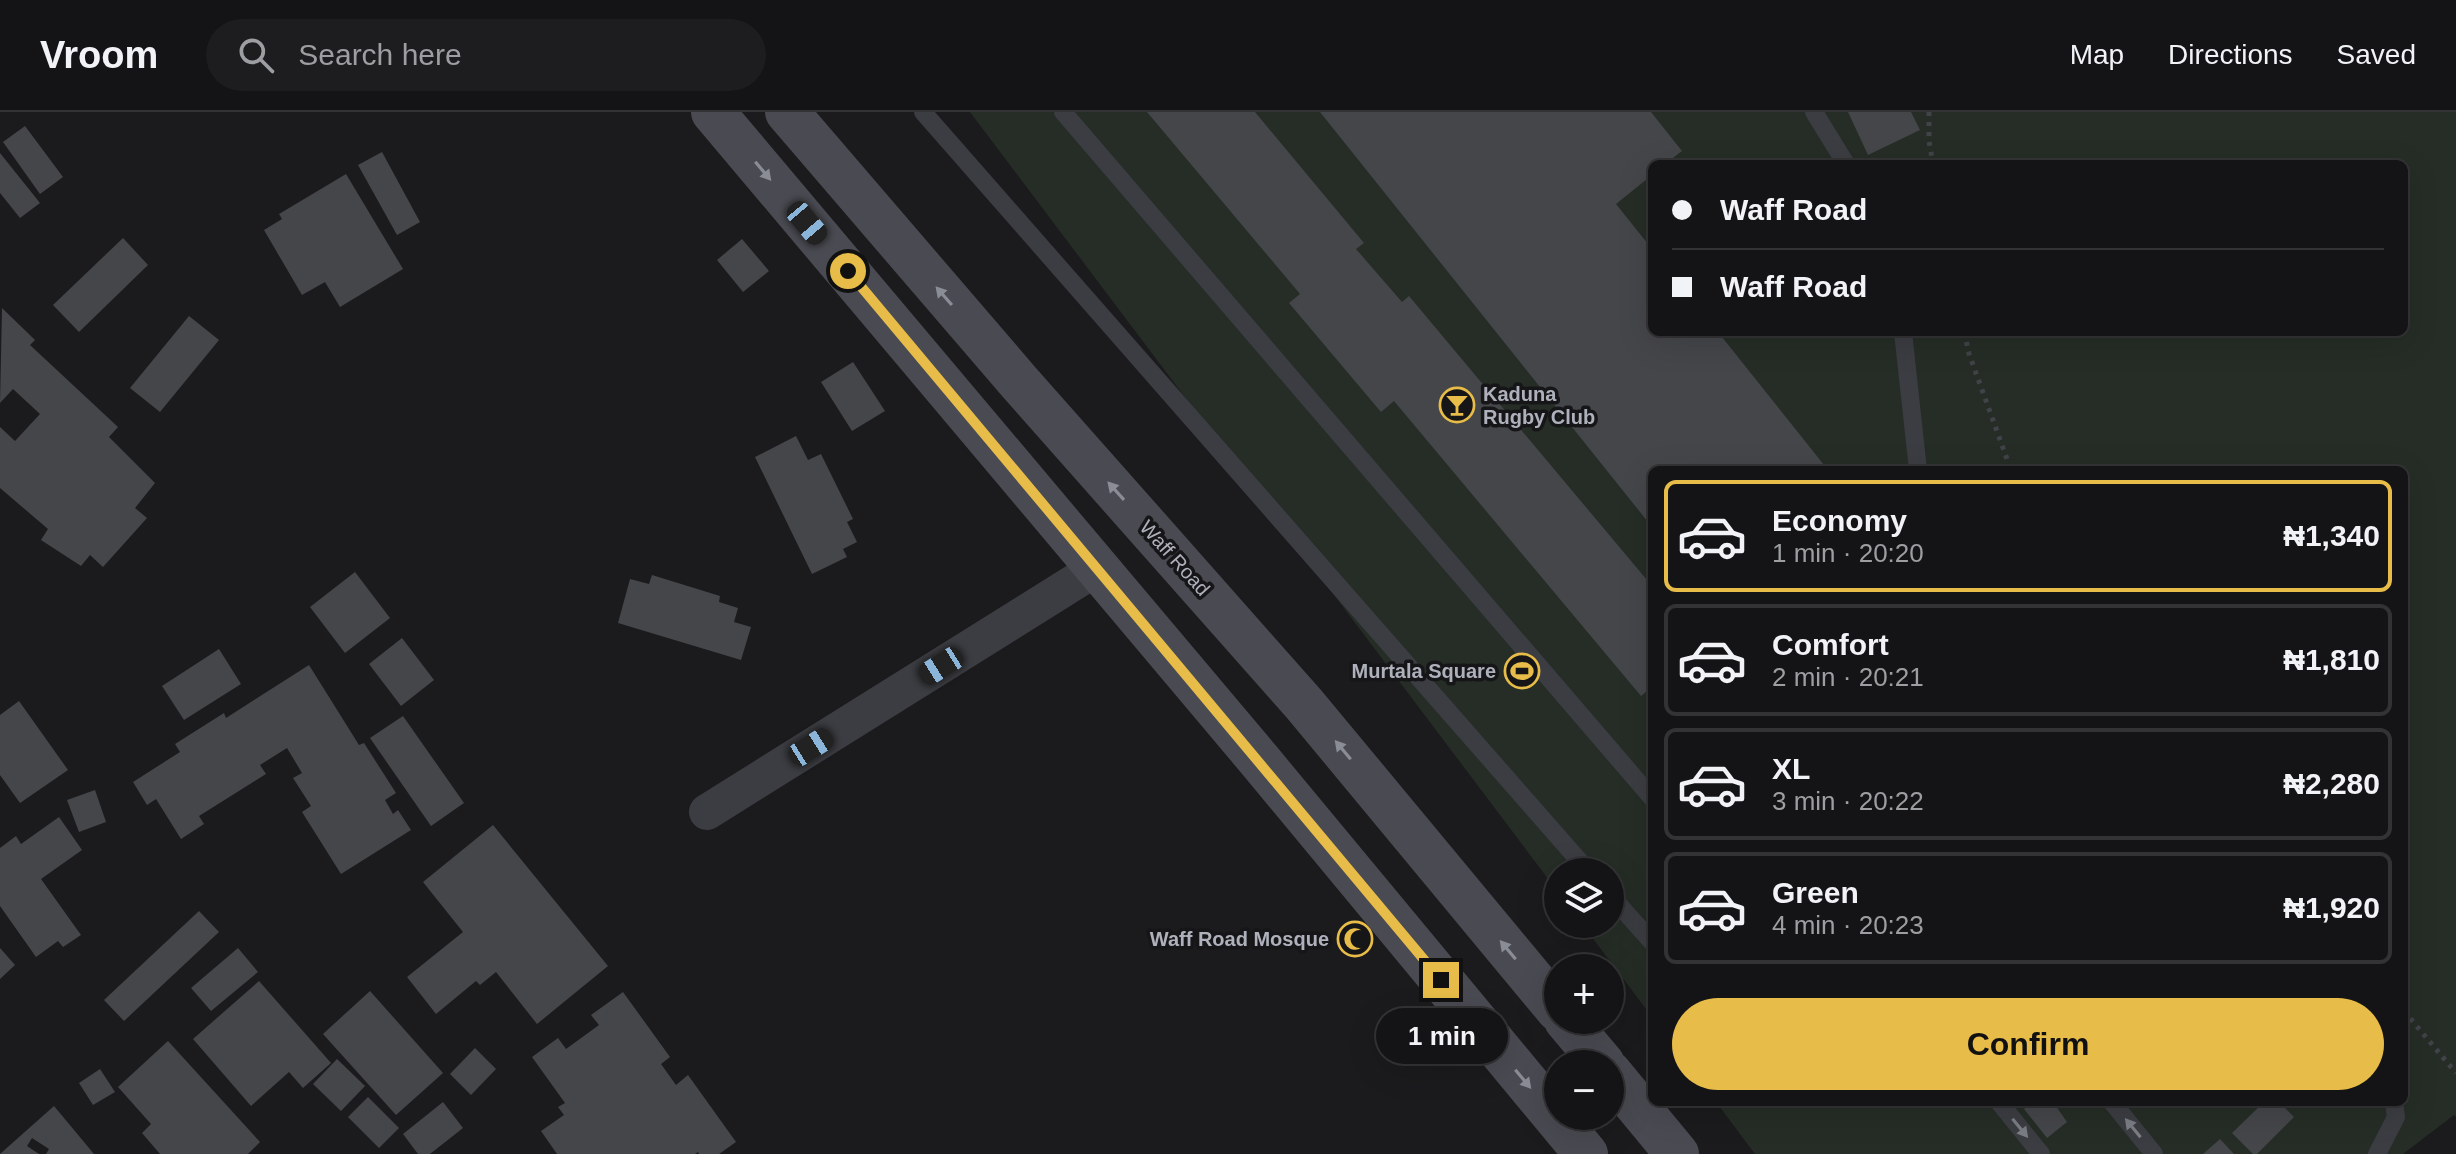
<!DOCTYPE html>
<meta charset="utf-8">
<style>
:root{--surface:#141416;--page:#1d1d1f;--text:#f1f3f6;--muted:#9d9ea1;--line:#333335;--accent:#e7bc48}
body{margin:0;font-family:Arial,sans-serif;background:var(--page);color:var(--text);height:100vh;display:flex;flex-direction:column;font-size:30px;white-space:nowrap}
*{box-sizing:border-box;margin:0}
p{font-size:26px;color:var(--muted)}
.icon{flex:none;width:44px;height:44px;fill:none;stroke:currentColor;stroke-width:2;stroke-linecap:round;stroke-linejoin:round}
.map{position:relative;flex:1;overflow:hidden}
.details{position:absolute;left:1648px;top:354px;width:760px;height:640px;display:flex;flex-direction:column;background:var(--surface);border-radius:12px;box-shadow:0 8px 32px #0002,0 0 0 2px var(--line)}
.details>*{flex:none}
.guide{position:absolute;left:1648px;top:48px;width:760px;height:176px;border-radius:12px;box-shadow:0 8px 32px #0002,0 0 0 2px var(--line);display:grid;align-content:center;height:176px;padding:0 24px;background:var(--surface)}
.controls{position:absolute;left:1544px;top:746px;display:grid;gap:16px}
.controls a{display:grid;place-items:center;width:80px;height:80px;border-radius:50%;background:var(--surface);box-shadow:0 8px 32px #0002,0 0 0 2px var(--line);font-size:40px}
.end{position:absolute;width:36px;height:36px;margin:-18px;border:10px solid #e7bc48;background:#111;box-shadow:0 0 0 4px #111}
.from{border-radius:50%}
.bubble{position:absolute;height:56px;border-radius:28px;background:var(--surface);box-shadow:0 8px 32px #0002,0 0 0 2px var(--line);font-size:26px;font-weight:600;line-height:56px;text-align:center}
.car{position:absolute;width:24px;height:48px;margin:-24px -12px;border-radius:10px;box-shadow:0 0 6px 2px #0007;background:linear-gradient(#222 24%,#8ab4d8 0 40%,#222 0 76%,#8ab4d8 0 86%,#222 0)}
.guide b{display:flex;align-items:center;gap:28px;height:76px;font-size:30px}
.guide b+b{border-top:2px solid var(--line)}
.guide i{width:20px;height:20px;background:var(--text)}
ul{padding:14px 0 0;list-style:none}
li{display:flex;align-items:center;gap:24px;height:112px;margin:0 16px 12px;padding:0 8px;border:4px solid var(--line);border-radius:12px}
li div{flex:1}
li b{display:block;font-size:30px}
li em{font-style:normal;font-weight:600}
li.on{border-color:var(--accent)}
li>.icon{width:72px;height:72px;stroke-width:1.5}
.button{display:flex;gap:16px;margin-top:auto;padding:16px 24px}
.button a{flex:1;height:92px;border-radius:48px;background:var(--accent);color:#111;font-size:32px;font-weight:600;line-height:92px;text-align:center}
header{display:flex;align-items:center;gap:48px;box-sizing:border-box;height:112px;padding:0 40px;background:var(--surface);border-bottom:2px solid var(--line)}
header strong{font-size:38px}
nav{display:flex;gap:44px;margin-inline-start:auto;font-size:28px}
.search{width:560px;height:72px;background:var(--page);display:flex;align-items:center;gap:20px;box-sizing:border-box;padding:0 28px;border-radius:44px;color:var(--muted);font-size:30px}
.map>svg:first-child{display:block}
.green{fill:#252d26;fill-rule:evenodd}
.building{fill:#45464a}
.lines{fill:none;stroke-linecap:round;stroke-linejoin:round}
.path{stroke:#424349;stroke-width:5;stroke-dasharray:4 6;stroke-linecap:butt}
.lane{stroke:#3c3d42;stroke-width:18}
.street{stroke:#3c3d42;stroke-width:36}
.secondary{stroke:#4a4b52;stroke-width:44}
.oneway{fill:#8b8d96}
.oneway2{fill:#7b7d85}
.route{stroke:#e7bc48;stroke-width:10}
.labels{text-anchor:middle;stroke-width:7;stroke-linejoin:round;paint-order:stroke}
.poi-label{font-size:20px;font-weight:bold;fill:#aeb1bb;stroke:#161618;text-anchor:end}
.street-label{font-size:20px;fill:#aeb1bb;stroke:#161618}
</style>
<header>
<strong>Vroom</strong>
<div class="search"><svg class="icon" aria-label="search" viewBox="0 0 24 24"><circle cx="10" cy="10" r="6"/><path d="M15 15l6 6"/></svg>Search here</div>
<nav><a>Map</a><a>Directions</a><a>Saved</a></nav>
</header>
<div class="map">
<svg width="2456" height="1042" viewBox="0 0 2456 1042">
<rect width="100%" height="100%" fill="#1b1b1d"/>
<path class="green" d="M970,0H2456V1005L2454,1003L2403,1042H1755L1716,990H2404V358H1652V905L1582,812H1610V760H1558V780ZM1652,52H2404V220H1652Z"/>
<g class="building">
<polygon points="1147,0 1255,0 1364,131 1356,137 1402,190 1409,184 1652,474 1652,575 1641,584 1394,289 1381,300 1289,191 1300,182"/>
<polygon points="1320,0 1651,0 1682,39 1665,52 1652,52 1652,63 1616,92 1652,137 1652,220 1718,220 1828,358 1652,358 1652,415"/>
<polygon points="1848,0 1911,0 1920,18 1868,43"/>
<polygon points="25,14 63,65 40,82 3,30"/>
<polygon points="382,40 420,110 397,123 358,53"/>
<polygon points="0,41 40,91 20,106 0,81"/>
<polygon points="346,62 403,157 340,195 325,170 302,183 264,118 282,107 279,102"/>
<polygon points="123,126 148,153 79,220 53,193"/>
<polygon points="742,127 769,159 743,180 717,148"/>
<polygon points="2,196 35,228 30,233 118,315 109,325 155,371 135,396 147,406 103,455 90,443 81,454 41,428 48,417 0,376 0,315 15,329 40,302 13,277 0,291"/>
<polygon points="189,204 219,228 160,300 130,276"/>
<polygon points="853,250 885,299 852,319 821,270"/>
<polygon points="796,324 808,348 821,342 853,407 847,410 857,430 843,437 847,445 812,462 755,345"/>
<polygon points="355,460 390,506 345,541 310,495"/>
<polygon points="652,463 720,484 719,490 738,496 734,510 751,515 741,548 618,511 630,467 649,472"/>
<polygon points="402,526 434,568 401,594 369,552"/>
<polygon points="219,537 241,572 184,608 162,574"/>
<polygon points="309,553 359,633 364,631 396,681 385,688 393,702 398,698 411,718 341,762 302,700 311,694 293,666 302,661 287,636 260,653 266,662 199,704 204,712 181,727 156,687 147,693 133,670 180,640 175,632 224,601 226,606"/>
<polygon points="19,589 68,658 20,691 0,663 0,603"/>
<polygon points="403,604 464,691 431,714 370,626"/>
<polygon points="95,678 106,710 79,720 67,688"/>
<polygon points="59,705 82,738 41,767 81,823 63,835 58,829 36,845 0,794 0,736 16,724 21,732"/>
<polygon points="493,713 608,854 537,912 496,860 480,873 476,869 436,902 407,865 463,820 423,770"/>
<polygon points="199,799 219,820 124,909 104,888"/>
<polygon points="0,836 15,853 0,867"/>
<polygon points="238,836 258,860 211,899 191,876"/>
<polygon points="259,869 331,951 303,976 289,960 251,994 193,927"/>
<polygon points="370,879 443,961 396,1003 323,922"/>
<polygon points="623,880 670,945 661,952 676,973 688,963 736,1030 719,1042 699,1042 698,1040 695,1042 557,1042 541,1019 564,1003 558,995 565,991 532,945 558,926 566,937 599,913 591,903"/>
<polygon points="168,929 260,1030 248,1042 160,1042 142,1021 151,1012 118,975"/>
<polygon points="475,936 496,957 471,983 450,962"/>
<polygon points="337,947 365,974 341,999 313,972"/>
<polygon points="100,957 115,980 93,993 79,971"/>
<polygon points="368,985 399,1016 379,1036 348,1005"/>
<polygon points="443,990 463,1016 430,1042 418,1042 403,1022"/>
<polygon points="2032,990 2053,990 2067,1010 2047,1026 2024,997"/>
<polygon points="2264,990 2279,990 2294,1005 2257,1042 2253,1042 2232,1021"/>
<polygon points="54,994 94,1042 46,1042 49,1037 32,1026 27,1034 39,1042 0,1042"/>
<polygon points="2220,1027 2234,1042 2203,1042"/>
</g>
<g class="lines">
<g class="path">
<polyline points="1929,0 1929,29 1933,52"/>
<polyline points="1965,220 1968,239 2011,358"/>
<polyline points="2404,899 2456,961"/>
</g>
<g class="lane">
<polyline points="923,0 1589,760"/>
<polyline points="1063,0 1652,686"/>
<polyline points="1814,0 1846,52"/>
<polyline points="1903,220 1918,358"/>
<polyline points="1610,783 1652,830"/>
<polyline points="1999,990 2041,1042"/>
<polyline points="2112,990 2154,1042"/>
<polyline points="2377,1042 2396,1005 2394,990"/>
</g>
<polyline class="street" points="707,700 1097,456"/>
<g class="secondary">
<polyline points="713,0 1260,649 1586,1042"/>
<polyline points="787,0 1019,270 1304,592 1558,898"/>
<polyline points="1566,908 1603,952"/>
<polyline points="1610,961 1677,1042"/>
</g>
</g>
<defs><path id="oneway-solid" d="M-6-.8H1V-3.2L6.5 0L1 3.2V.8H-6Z" transform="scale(2)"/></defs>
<g class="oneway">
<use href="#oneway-solid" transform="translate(763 59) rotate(50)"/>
<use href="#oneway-solid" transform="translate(944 184) rotate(-131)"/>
<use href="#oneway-solid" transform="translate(1116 379) rotate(-132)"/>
<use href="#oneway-solid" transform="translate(1343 638) rotate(-130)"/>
<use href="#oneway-solid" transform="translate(1508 838) rotate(-130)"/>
<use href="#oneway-solid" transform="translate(1523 967) rotate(50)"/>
</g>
<g class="oneway2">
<use href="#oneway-solid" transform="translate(2020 1016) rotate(51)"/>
<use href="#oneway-solid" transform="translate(2133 1016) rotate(-129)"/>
</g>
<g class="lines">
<polyline class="route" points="848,159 1441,868"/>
</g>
<defs>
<g id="bar-ring" transform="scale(1.8)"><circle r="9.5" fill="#161618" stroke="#e7bc48" stroke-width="1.5"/><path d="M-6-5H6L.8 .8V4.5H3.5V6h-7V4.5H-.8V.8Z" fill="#e7bc48"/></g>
<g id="stadium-ring" transform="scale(1.8)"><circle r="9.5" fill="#161618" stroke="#e7bc48" stroke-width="1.5"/><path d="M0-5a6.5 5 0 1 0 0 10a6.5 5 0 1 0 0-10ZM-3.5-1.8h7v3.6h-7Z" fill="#e7bc48"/></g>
<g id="mosque-ring" transform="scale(1.8)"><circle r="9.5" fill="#161618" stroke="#e7bc48" stroke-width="1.5"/><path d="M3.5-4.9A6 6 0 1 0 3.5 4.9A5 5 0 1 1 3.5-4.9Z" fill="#e7bc48"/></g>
</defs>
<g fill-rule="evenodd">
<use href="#bar-ring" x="1457" y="293"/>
<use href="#stadium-ring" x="1522" y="559"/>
<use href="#mosque-ring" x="1355" y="827"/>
</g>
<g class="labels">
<g class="poi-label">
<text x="1483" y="289" text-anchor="start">Kaduna<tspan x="1483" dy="23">Rugby Club</tspan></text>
<text x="1496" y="566">Murtala Square</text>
<text x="1329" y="834">Waff Road Mosque</text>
</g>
<g class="street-label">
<text transform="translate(1175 446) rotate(48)" y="7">Waff Road</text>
</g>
</g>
</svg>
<div class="controls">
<a><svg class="icon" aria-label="layers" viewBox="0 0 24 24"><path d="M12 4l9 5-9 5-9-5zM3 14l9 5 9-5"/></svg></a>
<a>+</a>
<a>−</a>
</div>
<i class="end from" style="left:848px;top:159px"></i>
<i class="end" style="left:1441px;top:868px"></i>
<div class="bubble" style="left:1376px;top:896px;width:132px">1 min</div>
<i class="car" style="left:807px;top:111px;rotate:140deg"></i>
<i class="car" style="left:941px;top:554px;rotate:238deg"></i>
<i class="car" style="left:811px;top:635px;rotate:58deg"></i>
<div class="guide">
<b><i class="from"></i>Waff Road</b>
<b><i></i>Waff Road</b>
</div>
<section class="details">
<ul>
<li class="on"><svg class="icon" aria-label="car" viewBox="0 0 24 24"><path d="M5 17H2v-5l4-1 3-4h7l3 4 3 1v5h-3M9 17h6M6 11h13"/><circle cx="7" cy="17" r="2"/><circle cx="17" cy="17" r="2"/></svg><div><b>Economy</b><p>1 min · 20:20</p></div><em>₦1,340</em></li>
<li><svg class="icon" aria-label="car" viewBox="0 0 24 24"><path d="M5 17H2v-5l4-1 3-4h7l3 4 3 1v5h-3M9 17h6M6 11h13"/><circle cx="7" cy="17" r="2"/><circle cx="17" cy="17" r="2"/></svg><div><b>Comfort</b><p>2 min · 20:21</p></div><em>₦1,810</em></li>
<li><svg class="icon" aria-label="car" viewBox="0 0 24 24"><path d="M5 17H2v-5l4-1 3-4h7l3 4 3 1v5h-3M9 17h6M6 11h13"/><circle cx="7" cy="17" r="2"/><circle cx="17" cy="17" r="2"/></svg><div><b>XL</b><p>3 min · 20:22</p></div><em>₦2,280</em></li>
<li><svg class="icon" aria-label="car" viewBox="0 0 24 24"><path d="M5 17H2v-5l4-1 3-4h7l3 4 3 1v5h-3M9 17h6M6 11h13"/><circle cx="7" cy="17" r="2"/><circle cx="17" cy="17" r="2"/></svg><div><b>Green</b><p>4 min · 20:23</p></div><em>₦1,920</em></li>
</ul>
<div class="button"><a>Confirm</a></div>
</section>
</div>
